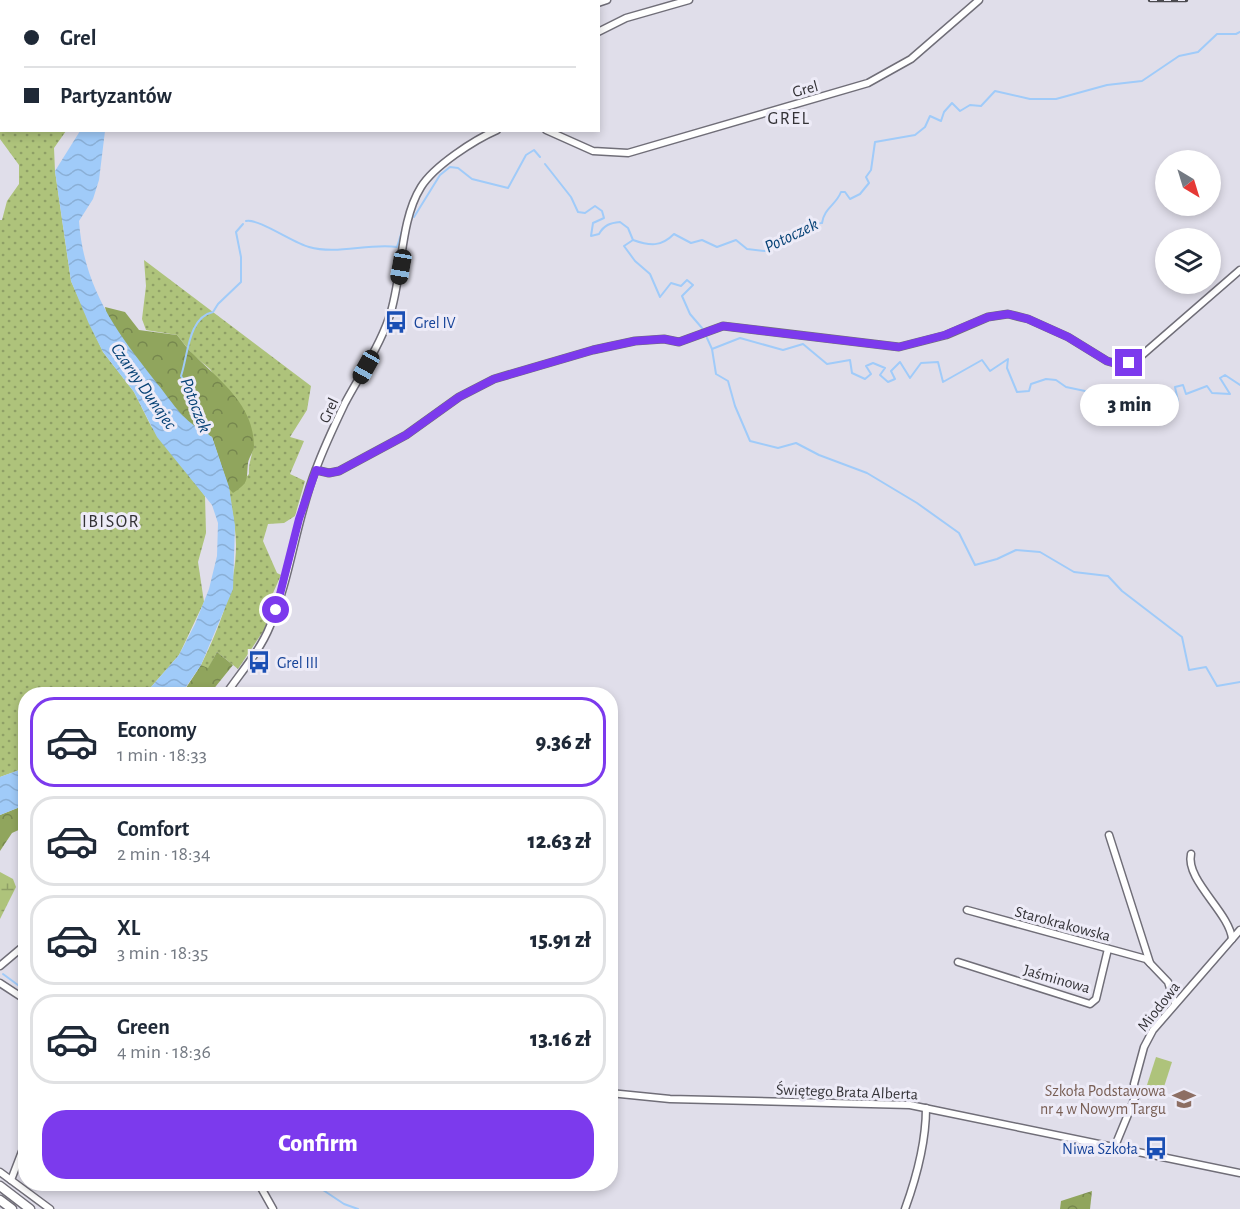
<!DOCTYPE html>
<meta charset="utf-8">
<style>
:root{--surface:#fff;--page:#f6f6f7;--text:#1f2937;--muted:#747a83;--line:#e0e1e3;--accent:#7c3aed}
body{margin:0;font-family:"Alegreya Sans",sans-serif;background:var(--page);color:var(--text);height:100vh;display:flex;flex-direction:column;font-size:22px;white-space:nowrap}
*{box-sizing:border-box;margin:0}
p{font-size:20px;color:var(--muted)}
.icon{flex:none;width:33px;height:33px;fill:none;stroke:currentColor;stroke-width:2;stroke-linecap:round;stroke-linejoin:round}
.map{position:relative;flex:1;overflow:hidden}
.sheet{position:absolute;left:18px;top:687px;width:600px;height:504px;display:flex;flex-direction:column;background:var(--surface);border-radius:24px;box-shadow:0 3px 9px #0003}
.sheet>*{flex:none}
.top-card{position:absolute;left:0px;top:0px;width:600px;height:132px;box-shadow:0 3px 9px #0003;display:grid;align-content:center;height:132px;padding:0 24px;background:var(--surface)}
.needle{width:39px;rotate:142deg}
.fabs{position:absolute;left:1155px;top:150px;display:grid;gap:12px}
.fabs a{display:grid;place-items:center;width:66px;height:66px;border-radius:50%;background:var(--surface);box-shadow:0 3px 9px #0003;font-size:30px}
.end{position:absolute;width:27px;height:27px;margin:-14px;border:8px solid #7c3aed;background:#fff;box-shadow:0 0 0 3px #fff}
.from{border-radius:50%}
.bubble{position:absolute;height:42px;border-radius:21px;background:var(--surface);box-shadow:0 3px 9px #0003;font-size:20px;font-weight:800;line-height:42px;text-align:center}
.car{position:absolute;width:18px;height:36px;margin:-18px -9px;border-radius:8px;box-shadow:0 0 4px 2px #0007;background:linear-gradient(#222 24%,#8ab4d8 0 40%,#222 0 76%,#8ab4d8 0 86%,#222 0)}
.top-card b{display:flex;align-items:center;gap:21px;height:57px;font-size:22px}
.top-card b+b{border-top:2px solid var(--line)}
.top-card i{width:15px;height:15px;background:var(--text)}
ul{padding:10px 0 0;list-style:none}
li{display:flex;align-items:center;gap:18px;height:90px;margin:0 12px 9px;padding:0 12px;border:3px solid var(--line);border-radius:24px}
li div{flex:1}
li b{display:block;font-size:22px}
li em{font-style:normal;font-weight:800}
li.current{border-color:var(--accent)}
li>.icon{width:54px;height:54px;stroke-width:1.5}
.button{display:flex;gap:12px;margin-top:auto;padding:12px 24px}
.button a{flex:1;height:69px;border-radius:24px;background:var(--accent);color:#fff;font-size:24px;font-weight:800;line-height:69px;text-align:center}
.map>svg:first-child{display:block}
.grass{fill:url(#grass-dots)}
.forest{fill:url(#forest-crowns)}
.wetland{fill:url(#wetland-marsh)}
.pitch{fill:#aec37b}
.water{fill:url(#water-waves)}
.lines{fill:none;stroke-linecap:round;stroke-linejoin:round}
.stream{stroke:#a0cbf9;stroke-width:2}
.street-casing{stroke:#706e78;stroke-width:9}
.secondary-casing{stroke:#706e78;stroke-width:11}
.street{stroke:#fff;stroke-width:6}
.secondary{stroke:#fff;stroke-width:8}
.rail-casing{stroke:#4b4a4f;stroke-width:4.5}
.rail{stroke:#edebf7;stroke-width:2;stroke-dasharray:7;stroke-linecap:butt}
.route{stroke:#7c3aed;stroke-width:8}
.labels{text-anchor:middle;stroke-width:6;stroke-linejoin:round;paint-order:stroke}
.street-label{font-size:16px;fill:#333236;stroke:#edebf7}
.transit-label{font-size:16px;fill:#164399;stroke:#edebf7;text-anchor:start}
.education-label{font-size:16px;fill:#785e54;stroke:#edebf7;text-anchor:end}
.neighbourhood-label{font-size:18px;letter-spacing:1.5px;fill:#333236;stroke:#edebf7}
.water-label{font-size:18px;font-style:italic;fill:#064276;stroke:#edebf7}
</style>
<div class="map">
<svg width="1240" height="1209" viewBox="0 0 1240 1209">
<defs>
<pattern id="grass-dots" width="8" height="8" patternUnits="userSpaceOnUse" patternTransform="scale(1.5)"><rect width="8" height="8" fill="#aec37b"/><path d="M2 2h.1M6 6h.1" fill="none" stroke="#8e9f66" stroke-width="1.8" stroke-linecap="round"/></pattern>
<pattern id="forest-crowns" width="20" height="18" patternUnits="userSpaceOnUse" patternTransform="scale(1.5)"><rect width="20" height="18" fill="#90a55d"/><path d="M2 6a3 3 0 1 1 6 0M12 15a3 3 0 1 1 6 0" fill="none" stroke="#76874e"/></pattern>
<pattern id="wetland-marsh" width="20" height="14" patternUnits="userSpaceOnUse" patternTransform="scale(1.5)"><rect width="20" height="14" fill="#aec37b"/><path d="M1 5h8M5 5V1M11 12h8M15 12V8" fill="none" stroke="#8e9f66"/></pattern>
<pattern id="water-waves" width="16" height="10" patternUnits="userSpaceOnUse" patternTransform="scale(1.5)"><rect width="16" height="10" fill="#a0cbf9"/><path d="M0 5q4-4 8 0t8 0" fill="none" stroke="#8aafd6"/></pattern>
</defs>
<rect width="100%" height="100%" fill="#e0deea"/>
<g class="grass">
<polygon points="0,0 41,0 2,2 2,130 66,131 54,148 55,171 71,281 103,352 134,392 151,426 205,496 206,533 198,562 204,602 179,655 145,694 26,694 25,768 0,777 0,220 2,220 7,201 19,184 19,165 0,139"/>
<path d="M144,260L311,386L307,410L290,437L304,441L290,474L305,481L295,516L284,523L268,524L263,541L277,573L281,575L270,600L271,610L264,630L238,669L217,652L208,669L201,665C219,628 236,586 236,545C236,526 231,508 229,489L233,492L249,474C248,460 256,450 252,437L210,369L193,355L177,335L146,330L142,319L146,286Z"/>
</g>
<g class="forest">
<path d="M105,307L125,312L139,330L177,335C183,342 188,350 195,356C221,381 254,406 254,446C254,451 249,457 248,463C246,480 250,482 233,493L229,489L212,437L188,424L176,410L123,341L107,316Z"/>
<polygon points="217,652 233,665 212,691 217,694 182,694 201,665 208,668"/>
<polygon points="25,805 25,827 12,833 0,851 0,815"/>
<polygon points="1092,1191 1090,1209 1060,1209 1061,1201"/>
</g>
<polygon class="wetland" points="0,872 13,879 16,887 0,919"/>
<polygon class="pitch" points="1156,1057 1172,1062 1162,1093 1146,1088"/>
<g class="water">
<path d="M80,131H105L99,180L93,199L79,221C84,291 119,335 160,387C179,412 184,421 212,437L229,487L235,526L233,589L201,665L181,694H145L179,655L195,624L209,589L217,556L218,523L212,505L157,437L134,392L103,352L89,324L71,281L55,171Z"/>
<polygon points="25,768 25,805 0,815 0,777"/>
</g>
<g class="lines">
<g class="stream">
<path d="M545,164L571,197L578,212L585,213L595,206L602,211L604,218L593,223L591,236L599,234C604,225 610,223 620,222L628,228L633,240C650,246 661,247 674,234L691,243L702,240L717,247L736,240L747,249L765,251L804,224L822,223C824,208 836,205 841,192H845L850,199L860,194L869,183L866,177L871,170L875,142L915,135L925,127L930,116L941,121L944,112L952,103L960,111L970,105L981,106L995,91L1030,99H1056L1107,85L1142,81L1179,56L1198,52L1217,34H1236L1240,32"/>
<polyline points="414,217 440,175 450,167 458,168 472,179 508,188 526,155 534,150 540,157"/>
<path d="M246,221C258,218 293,243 309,247C337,255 368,243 397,247L403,228"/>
<polyline points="633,240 624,246 635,261 650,274 660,297 671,283 681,286 687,280 693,285 682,296 690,314 702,328"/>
<polyline points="707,338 712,349 716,374 728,381 735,406 750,441 778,448 796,443 819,455 867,473 917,503 959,533 975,565 997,559 1016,550 1040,552 1074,572 1108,576 1122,591 1182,637 1189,670 1206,667 1217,686 1240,682"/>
<polyline points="712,349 740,338 783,350 803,344 827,364 850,360 852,373 865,379 871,374 866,366 873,363 885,368 880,375 888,382 895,379 891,371 900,362 910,378 921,363 938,362 943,382 982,360 990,371 1008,359 1007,368 1017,392 1029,391 1031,384 1046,379 1056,380 1066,387 1104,395 1117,411 1160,391 1169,403 1178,401 1175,387 1183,385 1186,394 1207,386 1212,393 1230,394 1220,378 1225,375 1240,385"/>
<path d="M208,436L198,404L181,376C188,356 188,317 213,312L218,304L241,282V257L236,232L243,224"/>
<polyline points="3,974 26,991"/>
<polyline points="314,1184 344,1204 358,1209"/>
</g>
<g class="street-casing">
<g id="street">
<polyline points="496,2 496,0"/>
<polyline points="598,3 607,0"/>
<polyline points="598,32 626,18 689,0"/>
<polyline points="546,130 593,151 628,153 868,83 911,59 979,0"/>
<polyline points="316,470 329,473 339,471 406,435 459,397 494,379 593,350 635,341 664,339 679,342 723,326 899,347 946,335 988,317 1008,314 1028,319 1068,337 1107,361 1121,365 1141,356 1240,270"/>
<path d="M226,694C241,672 260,651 270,626C291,576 296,520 316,469C324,447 335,424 345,403C360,375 378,349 389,318C403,278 399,222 421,187C434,166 474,140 497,130"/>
<polyline points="1109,835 1150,963"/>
<path d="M1191,854C1185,880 1230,913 1232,939"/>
<polyline points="967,910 1146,959 1168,982 1175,1004"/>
<polyline points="958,962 1090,1004 1096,999 1108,949"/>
<polyline points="0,966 26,944"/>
<polyline points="0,983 26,1000"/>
<polyline points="610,1093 670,1099 910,1105 1240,1173"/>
<polyline points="1115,1146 1136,1095 1134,1084 1144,1047 1153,1030 1240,930"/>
<polyline points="0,1172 50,1209"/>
<polyline points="11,1180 26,1141"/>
<polyline points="259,1184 273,1209"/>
<path d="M905,1209C917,1176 926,1142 926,1108"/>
</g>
</g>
<g class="secondary-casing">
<g id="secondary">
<polyline points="0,1186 30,1209"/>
<polyline points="0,1200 12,1209"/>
</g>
</g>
<use href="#street" class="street"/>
<use href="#secondary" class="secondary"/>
<g class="rail-casing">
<polyline id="rail" points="1150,0 1186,0"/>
</g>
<use href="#rail" class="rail"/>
</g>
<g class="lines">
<polyline class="route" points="276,610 299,519 316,470 329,473 339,471 406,435 459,397 494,379 593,350 635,341 664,339 679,342 723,326 899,347 945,335 988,317 1008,314 1028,319 1068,337 1107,361 1121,365 1129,363"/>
</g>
<defs>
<g id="bus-bare" transform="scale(1.8)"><path d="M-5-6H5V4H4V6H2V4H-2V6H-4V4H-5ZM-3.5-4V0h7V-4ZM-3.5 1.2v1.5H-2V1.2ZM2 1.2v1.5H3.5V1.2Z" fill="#1a4fb4" stroke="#edebf7" stroke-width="2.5" paint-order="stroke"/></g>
<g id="school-bare" transform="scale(1.8)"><path d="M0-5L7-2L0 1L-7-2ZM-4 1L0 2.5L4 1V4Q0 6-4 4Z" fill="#8d6e63" stroke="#edebf7" stroke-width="2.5" paint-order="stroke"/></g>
</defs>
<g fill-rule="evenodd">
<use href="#bus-bare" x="396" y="322"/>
<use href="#bus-bare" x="259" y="662"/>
<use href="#school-bare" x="1184" y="1099"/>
<use href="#bus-bare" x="1156" y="1148"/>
</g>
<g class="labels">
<g class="street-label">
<text transform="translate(805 88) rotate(-15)" y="6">Grel</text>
<text transform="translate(328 410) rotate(-65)" y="6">Grel</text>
<text transform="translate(1063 923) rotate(15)" y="6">Starokrakowska</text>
<text transform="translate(1057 978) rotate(16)" y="6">Jaśminowa</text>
<text transform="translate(1158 1006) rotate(-52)" y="6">Miodowa</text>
<text transform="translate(847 1091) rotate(2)" y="6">Świętego Brata Alberta</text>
</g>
<g class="transit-label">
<text x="414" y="328">Grel IV</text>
<text x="277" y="668">Grel III</text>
<text x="1138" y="1154" text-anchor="end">Niwa Szkoła</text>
</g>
<g class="education-label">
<text x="1166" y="1096">Szkoła Podstawowa<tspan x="1166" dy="18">nr 4 w Nowym Targu</tspan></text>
</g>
<g class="neighbourhood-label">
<text x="789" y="124">GREL</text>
<text x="111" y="527">IBISOR</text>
</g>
<g class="water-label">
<text transform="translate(791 235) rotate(-26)" y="6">Potoczek</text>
<text transform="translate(144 386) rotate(55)" y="6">Czarny Dunajec</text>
<text transform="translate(196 405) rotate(69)" y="6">Potoczek</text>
</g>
</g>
</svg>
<div class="fabs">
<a><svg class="needle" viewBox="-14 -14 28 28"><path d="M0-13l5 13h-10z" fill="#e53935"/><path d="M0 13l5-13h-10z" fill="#747a83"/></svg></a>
<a><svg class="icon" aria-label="layers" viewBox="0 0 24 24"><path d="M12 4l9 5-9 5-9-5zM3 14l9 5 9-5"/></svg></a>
</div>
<i class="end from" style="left:276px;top:610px"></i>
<i class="end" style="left:1129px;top:363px"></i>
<div class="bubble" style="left:1080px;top:384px;width:99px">3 min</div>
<i class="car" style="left:401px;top:267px;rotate:190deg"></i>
<i class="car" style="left:366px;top:367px;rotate:209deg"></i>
<div class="top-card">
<b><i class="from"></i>Grel</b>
<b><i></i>Partyzantów</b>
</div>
<section class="sheet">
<ul>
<li class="current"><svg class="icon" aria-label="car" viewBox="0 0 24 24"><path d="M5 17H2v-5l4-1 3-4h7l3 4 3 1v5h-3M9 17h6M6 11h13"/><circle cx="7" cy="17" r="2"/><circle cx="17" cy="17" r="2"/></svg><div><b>Economy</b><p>1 min · 18:33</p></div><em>9.36 zł</em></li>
<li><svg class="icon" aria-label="car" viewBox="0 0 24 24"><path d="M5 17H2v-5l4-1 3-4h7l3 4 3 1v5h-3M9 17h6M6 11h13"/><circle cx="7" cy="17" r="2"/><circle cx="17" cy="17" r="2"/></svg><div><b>Comfort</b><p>2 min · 18:34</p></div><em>12.63 zł</em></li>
<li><svg class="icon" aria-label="car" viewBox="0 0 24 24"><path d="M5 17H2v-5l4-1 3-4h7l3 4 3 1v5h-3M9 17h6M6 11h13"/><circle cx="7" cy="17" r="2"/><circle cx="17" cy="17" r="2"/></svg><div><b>XL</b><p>3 min · 18:35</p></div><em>15.91 zł</em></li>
<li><svg class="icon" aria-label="car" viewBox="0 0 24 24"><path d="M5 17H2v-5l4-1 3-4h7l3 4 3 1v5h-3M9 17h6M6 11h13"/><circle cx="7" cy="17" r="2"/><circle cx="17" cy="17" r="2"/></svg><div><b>Green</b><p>4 min · 18:36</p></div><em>13.16 zł</em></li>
</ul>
<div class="button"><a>Confirm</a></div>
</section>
</div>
